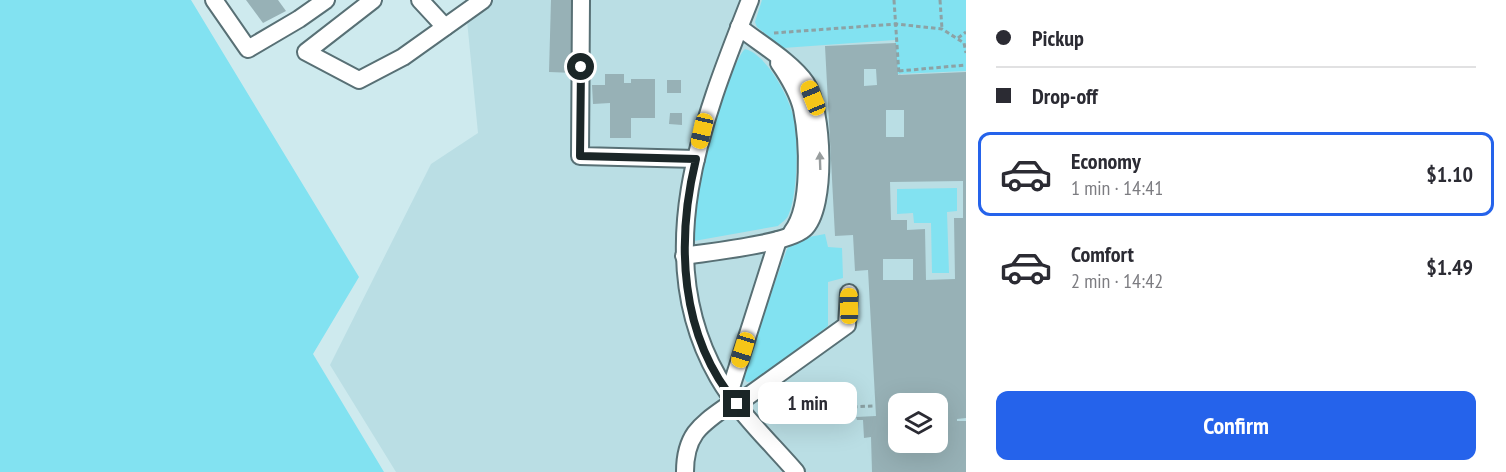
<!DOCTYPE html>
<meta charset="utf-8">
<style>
:root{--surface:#fff;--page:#f7f7f7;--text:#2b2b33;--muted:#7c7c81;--line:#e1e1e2;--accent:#2563eb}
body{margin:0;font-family:"PT Sans Narrow",sans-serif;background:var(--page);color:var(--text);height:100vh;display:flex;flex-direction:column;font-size:22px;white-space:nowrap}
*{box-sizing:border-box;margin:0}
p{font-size:20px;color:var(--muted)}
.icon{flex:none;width:33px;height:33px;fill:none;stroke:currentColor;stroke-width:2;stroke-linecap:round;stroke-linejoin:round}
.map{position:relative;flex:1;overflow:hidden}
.sheet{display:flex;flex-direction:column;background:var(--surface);width:540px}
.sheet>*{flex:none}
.banner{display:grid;align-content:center;height:132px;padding:0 30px;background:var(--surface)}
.fabs{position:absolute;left:888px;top:393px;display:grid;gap:12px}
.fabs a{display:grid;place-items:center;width:60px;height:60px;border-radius:12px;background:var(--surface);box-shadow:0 6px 24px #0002;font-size:30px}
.end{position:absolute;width:27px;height:27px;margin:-14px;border:8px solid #1b2627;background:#fff;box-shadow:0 0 0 3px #fff}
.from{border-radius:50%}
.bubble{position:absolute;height:42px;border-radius:12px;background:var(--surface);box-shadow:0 6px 24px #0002;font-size:20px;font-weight:700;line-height:42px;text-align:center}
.car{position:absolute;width:18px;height:36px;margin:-18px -9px;border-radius:8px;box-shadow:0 0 4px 2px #0007;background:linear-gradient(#f5c518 24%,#345 0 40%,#f5c518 0 76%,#345 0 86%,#f5c518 0)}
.banner b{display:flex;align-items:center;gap:21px;height:57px;font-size:22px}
.banner b+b{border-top:2px solid var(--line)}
.banner i{width:15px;height:15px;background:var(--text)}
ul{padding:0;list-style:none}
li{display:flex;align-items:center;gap:18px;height:84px;margin:0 12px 9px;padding:0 18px;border:3px solid transparent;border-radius:12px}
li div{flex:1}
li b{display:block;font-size:22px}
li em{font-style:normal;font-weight:700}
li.current{border-color:var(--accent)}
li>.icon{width:54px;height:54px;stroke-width:1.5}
.cta{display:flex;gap:12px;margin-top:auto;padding:12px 30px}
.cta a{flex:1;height:69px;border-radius:12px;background:var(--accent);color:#fff;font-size:24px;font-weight:700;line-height:69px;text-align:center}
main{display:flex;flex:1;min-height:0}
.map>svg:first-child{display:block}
.built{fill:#badee4;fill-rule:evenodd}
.green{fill:#82e2f1}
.building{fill:#97b1b6;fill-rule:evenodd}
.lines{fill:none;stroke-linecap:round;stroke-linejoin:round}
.minor-casing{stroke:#587075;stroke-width:20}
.path{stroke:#8ca2a5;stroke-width:3;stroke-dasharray:4.5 3;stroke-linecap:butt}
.minor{stroke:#fff;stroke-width:16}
.oneway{fill:#989d9e}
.route{stroke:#1b2627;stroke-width:8}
</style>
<main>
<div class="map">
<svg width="966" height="472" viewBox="0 0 966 472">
<rect width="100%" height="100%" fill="#ceeaee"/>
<path class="built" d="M465,0H966V472H396L330,365L431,164L478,133ZM898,404H938V442H898Z"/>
<g class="green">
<polygon points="0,0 191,0 359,277 313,354 384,472 0,472"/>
<polygon points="762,0 966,0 966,71 897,74 895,40 783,48 757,27 755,22"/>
<path d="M745,49C766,54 788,95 793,115C799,138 798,195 788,216C786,220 781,223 778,226L694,241C694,227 693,212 696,199C700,175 730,62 745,49Z"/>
<polygon points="957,188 957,211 947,212 949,273 932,273 931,223 914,223 913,213 897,214 897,189"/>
<path d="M825,234L828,247L842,248L843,278L828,282V326L754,381L747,382L743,377L744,368L787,249C796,237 811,237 825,234Z"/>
</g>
<g class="building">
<polygon points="246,0 278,0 286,11 263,23"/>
<polygon points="551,0 576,0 575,73 549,72"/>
<path d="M896,43L898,75L966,72V418L957,419V421H966V472H872L871,437L864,438L863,420H857L856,417L876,416L868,270L855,271L853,235L835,236L825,46ZM864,69H876L877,85L864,86ZM886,110H904V137H886ZM963,181V218H954L955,279L926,280L925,229L907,230V220H891L890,182ZM883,259H913V280H883ZM898,404H938V442H898Z"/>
<polygon points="605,74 624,74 624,83 631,83 631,79 655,79 655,118 631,118 631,138 610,138 610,103 593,104 592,85 605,85"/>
<rect x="667" y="80" width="14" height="13"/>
<polygon points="670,113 682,113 682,125 669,124"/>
</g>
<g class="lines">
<g class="minor-casing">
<g id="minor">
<polyline points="214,0 248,49 299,19 326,0"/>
<polyline points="373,0 306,52 359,80 403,57 483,0"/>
<polyline points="420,0 445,27"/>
<polyline points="581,0 580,156 696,159"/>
<path d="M750,0C703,119 648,255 718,377C738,412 770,442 796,472"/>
<path d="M779,63C788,76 798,92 802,109C808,139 812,207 792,232"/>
<path d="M684,256C709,252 787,244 804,229C828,208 823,108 806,83C792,62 759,43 739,27"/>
<polyline points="729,394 778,240"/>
<polyline points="737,404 847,325 849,293"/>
<path d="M685,472C685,431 704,423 734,401"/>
</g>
</g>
<g class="path">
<polyline points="894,0 899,75"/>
<polyline points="940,0 942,29"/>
<polyline points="774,33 896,24 942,29 964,43 966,53"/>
<polyline points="958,38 966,32"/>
<polyline points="899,71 966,65"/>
<polyline points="793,409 875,406"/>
</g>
<use href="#minor" class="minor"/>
</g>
<defs><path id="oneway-solid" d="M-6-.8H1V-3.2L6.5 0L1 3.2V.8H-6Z" transform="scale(1.5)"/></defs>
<use class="oneway" href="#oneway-solid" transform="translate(820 161) rotate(-92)"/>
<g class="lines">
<path class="route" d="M581,67L580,156L696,159C676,241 679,336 737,404"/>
</g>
</svg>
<div class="fabs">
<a><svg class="icon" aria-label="layers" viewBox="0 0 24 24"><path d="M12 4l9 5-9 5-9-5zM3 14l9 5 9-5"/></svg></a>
</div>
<i class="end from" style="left:581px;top:67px"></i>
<i class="end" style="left:737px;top:404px"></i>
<div class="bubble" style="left:758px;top:382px;width:99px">1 min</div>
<i class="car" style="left:813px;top:98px;rotate:338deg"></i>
<i class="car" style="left:702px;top:131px;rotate:193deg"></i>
<i class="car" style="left:849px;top:306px;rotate:359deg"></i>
<i class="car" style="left:743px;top:350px;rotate:197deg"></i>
</div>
<section class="sheet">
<div class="banner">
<b><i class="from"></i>Pickup</b>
<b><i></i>Drop-off</b>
</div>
<ul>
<li class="current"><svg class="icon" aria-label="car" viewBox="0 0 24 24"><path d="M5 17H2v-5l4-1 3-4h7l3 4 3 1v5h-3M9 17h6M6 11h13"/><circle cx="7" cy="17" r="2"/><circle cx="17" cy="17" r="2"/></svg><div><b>Economy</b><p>1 min · 14:41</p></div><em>$1.10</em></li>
<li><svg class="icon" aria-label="car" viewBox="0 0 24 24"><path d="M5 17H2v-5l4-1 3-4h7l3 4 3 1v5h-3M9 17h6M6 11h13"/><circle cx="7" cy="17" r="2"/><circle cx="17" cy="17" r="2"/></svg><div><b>Comfort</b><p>2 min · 14:42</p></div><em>$1.49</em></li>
</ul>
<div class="cta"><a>Confirm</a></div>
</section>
</main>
